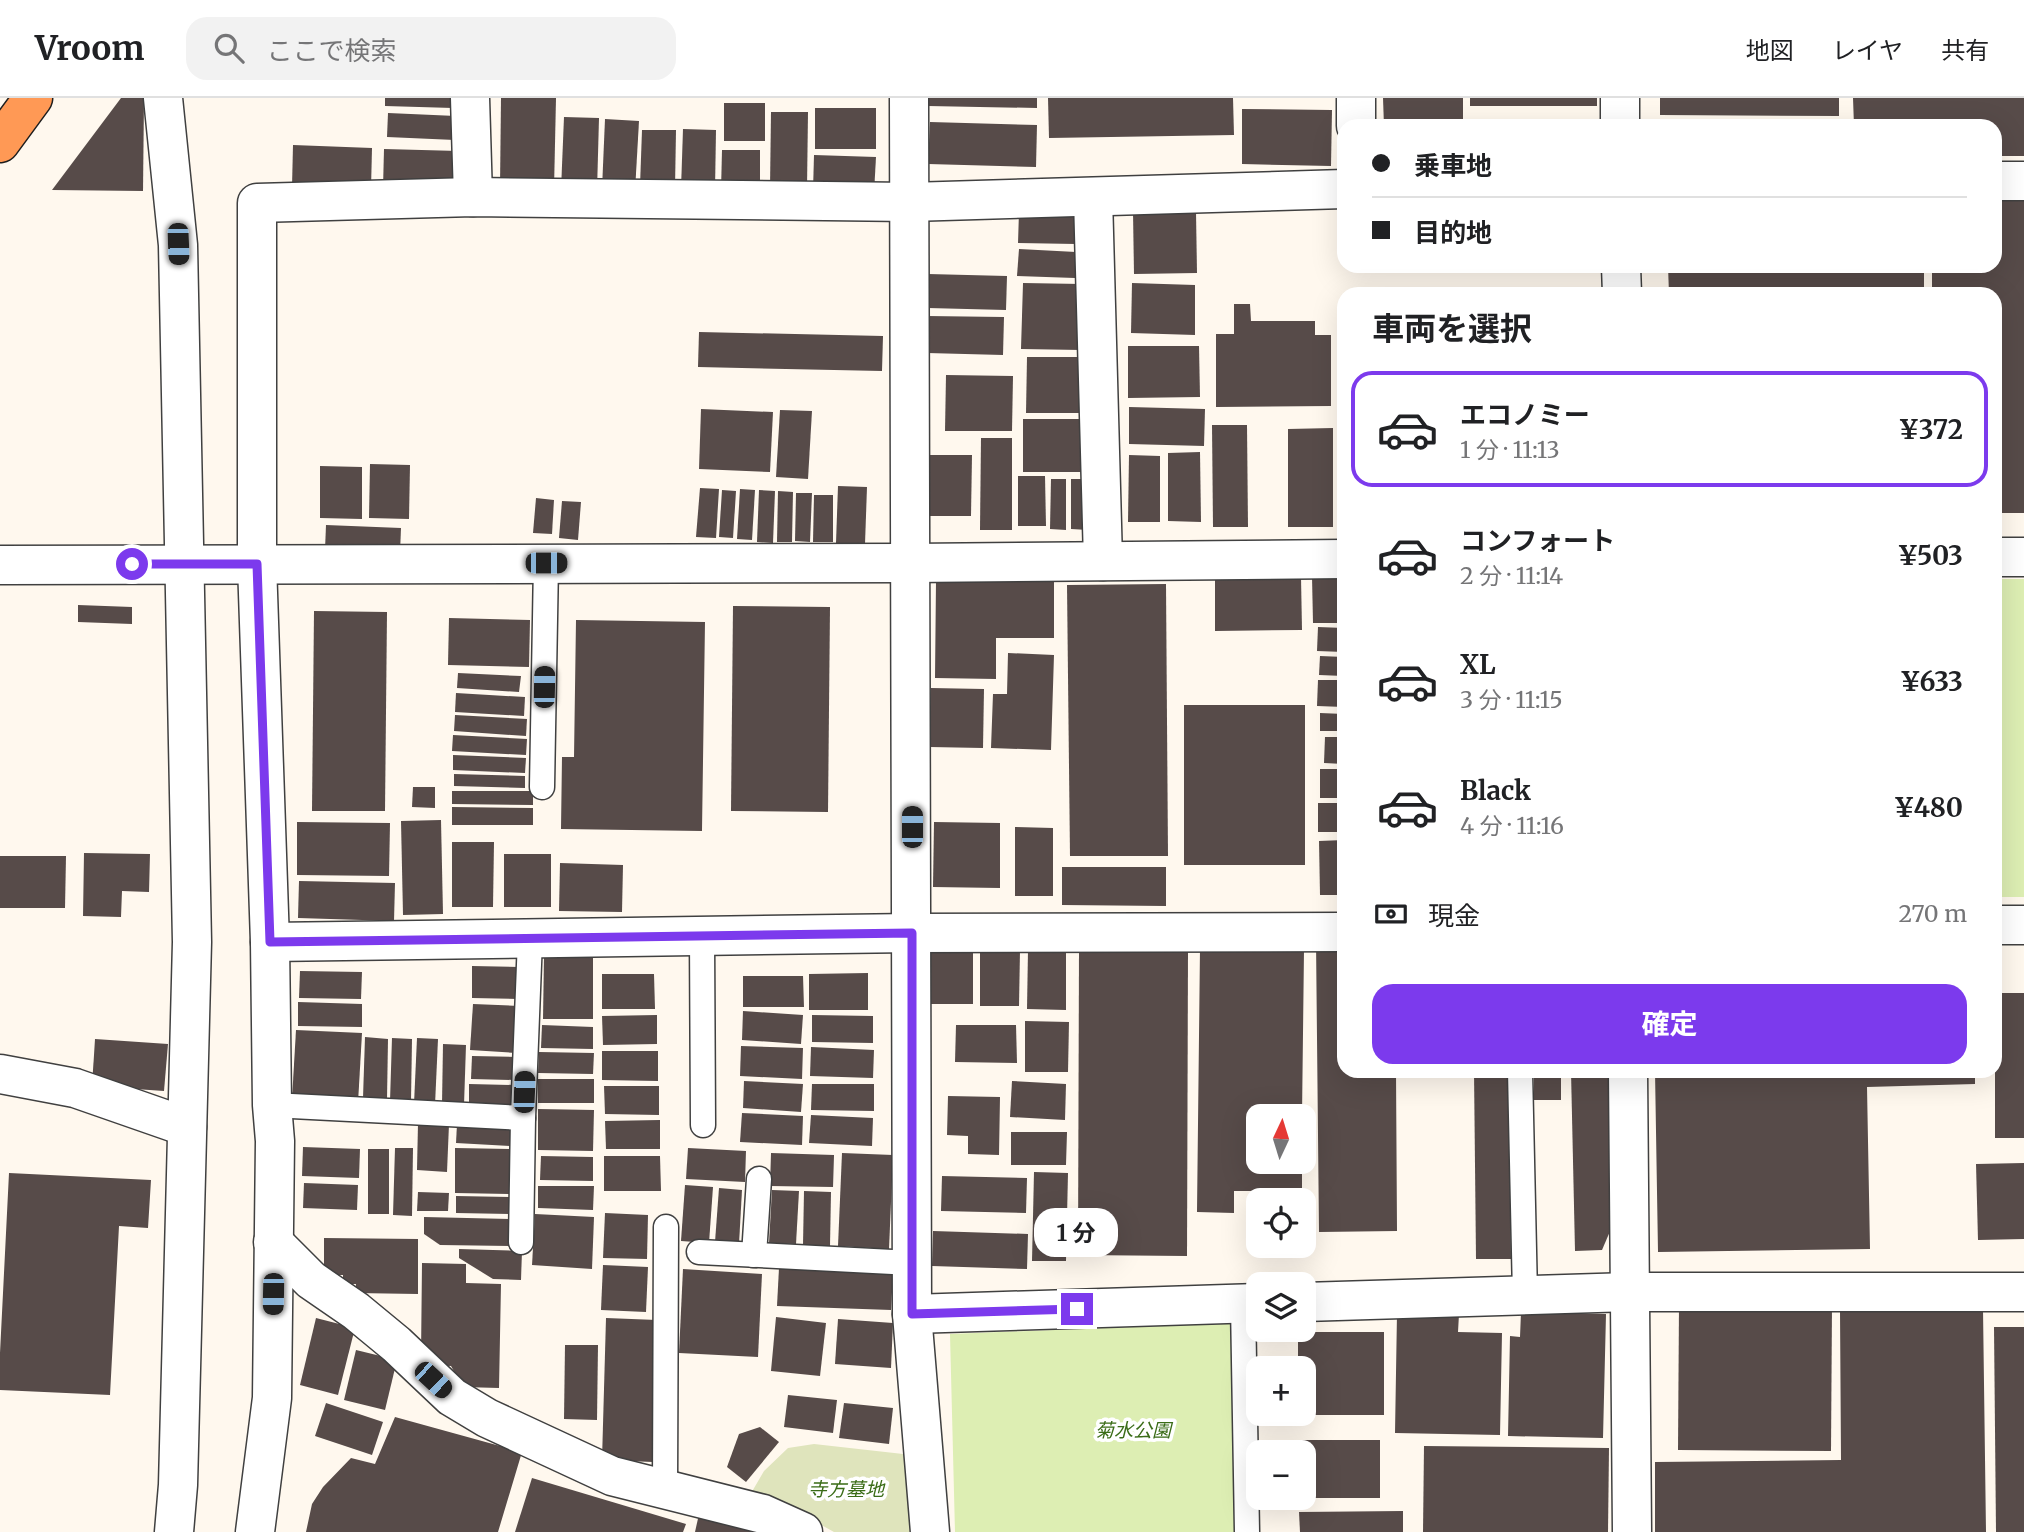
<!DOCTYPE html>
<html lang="ja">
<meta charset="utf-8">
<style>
:root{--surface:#fff;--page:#f2f2f2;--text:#202124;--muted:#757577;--line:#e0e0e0;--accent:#7c3aed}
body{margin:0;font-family:Merriweather,"Noto Sans JP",serif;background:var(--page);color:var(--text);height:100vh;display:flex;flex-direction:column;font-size:26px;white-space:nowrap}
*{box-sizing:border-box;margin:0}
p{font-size:23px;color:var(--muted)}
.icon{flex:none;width:38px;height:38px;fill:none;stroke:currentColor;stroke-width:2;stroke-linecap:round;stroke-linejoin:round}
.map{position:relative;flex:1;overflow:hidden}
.panel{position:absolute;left:1337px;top:189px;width:665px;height:791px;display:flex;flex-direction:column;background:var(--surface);border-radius:21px;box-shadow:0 7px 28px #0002}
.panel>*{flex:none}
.guide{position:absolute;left:1337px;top:21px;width:665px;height:154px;border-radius:21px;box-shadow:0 7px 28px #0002;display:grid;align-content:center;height:154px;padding:0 35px;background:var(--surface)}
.needle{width:46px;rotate:4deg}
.tools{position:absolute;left:1246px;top:1006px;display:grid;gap:14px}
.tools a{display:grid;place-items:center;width:70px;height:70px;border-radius:14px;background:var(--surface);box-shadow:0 7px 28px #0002;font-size:35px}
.end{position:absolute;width:32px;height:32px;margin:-16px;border:9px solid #7c3aed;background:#fff;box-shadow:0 0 0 4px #fff}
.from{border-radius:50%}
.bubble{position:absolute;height:49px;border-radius:21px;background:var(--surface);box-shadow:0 7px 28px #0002;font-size:23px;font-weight:700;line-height:49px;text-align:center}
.car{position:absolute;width:21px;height:42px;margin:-21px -10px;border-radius:9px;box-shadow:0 0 5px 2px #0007;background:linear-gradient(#222 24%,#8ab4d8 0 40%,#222 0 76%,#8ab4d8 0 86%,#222 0)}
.guide b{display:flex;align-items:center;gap:24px;height:66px;font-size:26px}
.guide b+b{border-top:2px solid var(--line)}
.guide i{width:18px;height:18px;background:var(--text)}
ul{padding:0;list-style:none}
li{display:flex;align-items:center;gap:21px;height:116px;margin:0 14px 10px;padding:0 21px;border:4px solid transparent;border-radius:21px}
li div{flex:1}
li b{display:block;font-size:26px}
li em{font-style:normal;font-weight:700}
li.current{border-color:var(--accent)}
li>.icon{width:63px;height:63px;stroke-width:1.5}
h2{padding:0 35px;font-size:32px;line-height:84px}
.pay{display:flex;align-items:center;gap:18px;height:77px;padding:0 35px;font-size:26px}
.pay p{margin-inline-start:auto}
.primary-button{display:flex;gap:14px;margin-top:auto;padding:14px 35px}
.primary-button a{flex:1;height:80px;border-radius:21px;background:var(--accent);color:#fff;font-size:28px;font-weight:700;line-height:80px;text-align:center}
header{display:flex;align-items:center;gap:42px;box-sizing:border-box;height:98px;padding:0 35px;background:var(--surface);border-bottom:2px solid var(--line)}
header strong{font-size:33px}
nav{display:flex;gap:38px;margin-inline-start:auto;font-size:24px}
.search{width:490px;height:63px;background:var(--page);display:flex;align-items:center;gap:18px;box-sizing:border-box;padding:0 24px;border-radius:21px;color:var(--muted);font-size:26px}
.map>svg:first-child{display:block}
.green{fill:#ddeeb3}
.cemetery{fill:#dfe4bc}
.building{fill:#574b49}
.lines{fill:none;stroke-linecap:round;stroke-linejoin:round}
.service-casing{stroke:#404040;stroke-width:27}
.minor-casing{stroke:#404040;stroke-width:41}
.trunk-casing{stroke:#1e1e1e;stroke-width:41}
.service{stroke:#fff;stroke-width:24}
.minor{stroke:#fff;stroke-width:38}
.trunk{stroke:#f95;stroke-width:38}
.route{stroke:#7c3aed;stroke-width:9}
.labels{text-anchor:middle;stroke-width:7;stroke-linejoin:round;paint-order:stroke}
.park-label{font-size:19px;font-style:italic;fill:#3a6c17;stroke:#fff}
</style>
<header>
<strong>Vroom</strong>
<div class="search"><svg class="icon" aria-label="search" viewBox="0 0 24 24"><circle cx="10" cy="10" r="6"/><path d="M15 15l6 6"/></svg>ここで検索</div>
<nav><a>地図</a><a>レイヤ</a><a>共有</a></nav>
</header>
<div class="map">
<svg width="2024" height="1434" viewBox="0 0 2024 1434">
<rect width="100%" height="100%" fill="#fff8ee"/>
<g class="green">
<rect x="1995" y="481" width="29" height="318"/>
<polygon points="1232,1225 1239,1434 955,1434 950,1236"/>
</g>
<polygon class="cemetery" points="814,1346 912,1357 913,1434 834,1434 798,1414 750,1397 764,1373 788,1350"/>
<g class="building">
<polygon points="121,0 144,0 143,93 52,92"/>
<polygon points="385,0 454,0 453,10 385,8"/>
<polygon points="501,0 556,0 554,91 500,89"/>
<polygon points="929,0 1037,0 1037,10 928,8"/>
<polygon points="1048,0 1233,0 1234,37 1049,40"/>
<polygon points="1383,0 1463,0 1463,28 1384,28"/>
<rect x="1470" y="0" width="127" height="8"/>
<polygon points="1660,0 1839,0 1839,18 1660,17"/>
<polygon points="1853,0 2024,0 2024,58 1995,58 1995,28 1854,28"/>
<rect x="724" y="5" width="41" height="38"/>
<rect x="815" y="10" width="61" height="41"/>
<polygon points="1242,11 1332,12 1331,68 1242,66"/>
<polygon points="771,14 808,14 807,90 770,90"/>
<polygon points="388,15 456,18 455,42 387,39"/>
<polygon points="564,19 599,20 597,93 561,92"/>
<polygon points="605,21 639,23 635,93 602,91"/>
<polygon points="930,24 1037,27 1036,69 928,66"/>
<polygon points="683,31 716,32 715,92 681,91"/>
<polygon points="642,32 676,32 675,90 640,88"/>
<polygon points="293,47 372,50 371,91 292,89"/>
<polygon points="384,51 459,53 458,93 383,90"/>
<polygon points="722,52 760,52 760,93 721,93"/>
<polygon points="814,57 876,59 874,95 813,93"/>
<polygon points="2024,101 2024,415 1995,415 1995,196 1932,196 1932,168 1995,168 1995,102"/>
<polygon points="1019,113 1077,115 1076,146 1018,145"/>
<polygon points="1133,114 1196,114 1197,175 1134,176"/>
<polygon points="1019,151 1076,154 1075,180 1017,178"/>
<polygon points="1668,168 1924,168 1924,196 1669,196"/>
<polygon points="928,176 1007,178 1006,212 928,210"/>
<polygon points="1023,185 1082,186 1081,252 1021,251"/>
<polygon points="1132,185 1195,187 1195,237 1131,235"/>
<polygon points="1234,206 1250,206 1251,223 1315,223 1315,237 1331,237 1331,308 1216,309 1216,236 1234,236"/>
<polygon points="927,218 1004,219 1003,257 927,255"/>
<polygon points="699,234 883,238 882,273 698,269"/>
<polygon points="1128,248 1199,248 1200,299 1128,300"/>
<polygon points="1027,259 1085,259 1084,315 1026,315"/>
<polygon points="946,277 1013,278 1012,333 945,333"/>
<polygon points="1129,309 1205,311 1204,348 1129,346"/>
<polygon points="701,311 773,314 770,374 699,371"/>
<polygon points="780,312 812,313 808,381 776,379"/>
<polygon points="1023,321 1087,321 1086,374 1023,374"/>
<polygon points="1212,327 1247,327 1248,429 1213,429"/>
<polygon points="1333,330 1333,429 1288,429 1288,331"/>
<polygon points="981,340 1012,340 1012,432 980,432"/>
<polygon points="1200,354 1201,424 1168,423 1168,355"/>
<polygon points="930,357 972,357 971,418 929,418"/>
<polygon points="1129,357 1160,358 1160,424 1128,424"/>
<polygon points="370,366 410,367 409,421 369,420"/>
<polygon points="320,368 362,369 362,421 320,420"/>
<polygon points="1018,378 1045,378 1046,428 1018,428"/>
<polygon points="1051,381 1066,381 1066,432 1050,431"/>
<polygon points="1071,381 1089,381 1088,432 1071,431"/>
<polygon points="838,388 867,389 865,446 836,445"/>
<polygon points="700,390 719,391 716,440 696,439"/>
<polygon points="740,391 755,392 752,442 737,441"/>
<polygon points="722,392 736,393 733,440 719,439"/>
<polygon points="759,392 775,393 773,445 757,444"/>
<polygon points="778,393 793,394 792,444 777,444"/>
<polygon points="796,395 812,395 810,444 795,443"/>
<polygon points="814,397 833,397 833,444 813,444"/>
<polygon points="536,400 554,402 552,436 533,435"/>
<polygon points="562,403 581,404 578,442 559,440"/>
<polygon points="326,427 401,430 400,455 325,452"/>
<polygon points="1312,478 1344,478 1344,525 1313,525"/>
<polygon points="1301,479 1302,532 1215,533 1215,480"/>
<polygon points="936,483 1054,484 1054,540 996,540 996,581 935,580"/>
<polygon points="1166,486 1168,758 1070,758 1067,487"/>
<polygon points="78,507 132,509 132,526 78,524"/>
<polygon points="733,508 830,509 828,714 731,713"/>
<polygon points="314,513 387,514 385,713 312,713"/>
<polygon points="449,520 530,522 529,569 448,567"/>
<polygon points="576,522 705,524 702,733 561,731 562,659 574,659"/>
<polygon points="1318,529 1344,530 1344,554 1317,553"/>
<polygon points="1008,555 1054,557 1051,652 991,650 993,596 1007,596"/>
<polygon points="1320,558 1344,559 1344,578 1319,577"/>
<polygon points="458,575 521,578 519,594 457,590"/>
<polygon points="1318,582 1344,582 1344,609 1317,608"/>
<polygon points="931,590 984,591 983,650 930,649"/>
<polygon points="456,595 525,599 524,618 455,614"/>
<rect x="1184" y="607" width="121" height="160"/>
<polygon points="1320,615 1344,616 1344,633 1320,633"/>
<polygon points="455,617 527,621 526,638 454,633"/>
<polygon points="453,637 527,641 526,657 452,653"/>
<polygon points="1325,639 1344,639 1344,666 1324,665"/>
<polygon points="453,657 526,660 525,675 453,672"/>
<rect x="1320" y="671" width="24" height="29"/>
<polygon points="454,676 525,678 525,690 454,688"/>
<polygon points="413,689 435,689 435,710 412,709"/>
<polygon points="452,693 533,693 533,707 452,706"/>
<rect x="1318" y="705" width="26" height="29"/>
<polygon points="452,709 533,710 533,727 452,727"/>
<polygon points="441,722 443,816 403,817 401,723"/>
<polygon points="297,724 390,725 389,778 297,777"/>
<polygon points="934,724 1000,725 1000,790 933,789"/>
<polygon points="1015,729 1053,730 1053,798 1015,798"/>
<polygon points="1344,742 1344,797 1320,797 1319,743"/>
<polygon points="452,744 494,744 493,809 452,809"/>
<polygon points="84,755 150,756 149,794 122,793 121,819 83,818"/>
<rect x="504" y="756" width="47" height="53"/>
<polygon points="0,758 66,758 65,810 0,810"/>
<polygon points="560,765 623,767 622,814 559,813"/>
<polygon points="1062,769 1166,769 1166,808 1062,807"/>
<polygon points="299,783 395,785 394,823 298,820"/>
<polygon points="1316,842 1344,842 1344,973 1396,973 1397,1133 1319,1134"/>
<rect x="930" y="848" width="43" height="58"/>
<polygon points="1200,850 1304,852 1302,1018 1258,1018 1258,1064 1302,1064 1302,1093 1234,1093 1234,1115 1197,1114"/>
<polygon points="980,851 1020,852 1019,908 980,908"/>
<polygon points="1079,851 1188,852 1187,1158 1078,1157"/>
<polygon points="1028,852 1066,852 1066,912 1027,911"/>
<polygon points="544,857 593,858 593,921 543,921"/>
<polygon points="472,868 519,869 518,901 472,900"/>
<polygon points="300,873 362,874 361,901 299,900"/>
<polygon points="868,875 868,912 809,912 809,876"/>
<polygon points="602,876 654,876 655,911 602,911"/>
<polygon points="743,878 803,878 804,909 743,909"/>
<rect x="1995" y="895" width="29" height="145"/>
<polygon points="298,904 362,906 362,929 298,928"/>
<polygon points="473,906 519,908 516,955 470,952"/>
<polygon points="743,913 803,917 801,946 742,942"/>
<polygon points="657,917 657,946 603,947 602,918"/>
<polygon points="812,917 873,918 873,945 812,944"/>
<polygon points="1025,923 1069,924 1068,974 1025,974"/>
<polygon points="542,927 593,929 593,951 541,950"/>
<polygon points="956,927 1016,927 1017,965 955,964"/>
<polygon points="296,932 362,935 358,1005 292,1001"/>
<polygon points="365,939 388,941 387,1001 363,1000"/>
<polygon points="392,940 412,941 411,1003 390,1003"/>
<polygon points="417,940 438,941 435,1007 414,1006"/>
<polygon points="95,941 168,946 164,993 92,988"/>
<polygon points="443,946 466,947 464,1007 442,1006"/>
<polygon points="741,948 803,950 802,981 740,978"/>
<polygon points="811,949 874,952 873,980 810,978"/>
<polygon points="602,953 658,953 658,983 602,982"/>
<polygon points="539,954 594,955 593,976 538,975"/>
<polygon points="472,958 516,959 515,982 471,981"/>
<polygon points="1474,973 1509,973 1511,1161 1476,1161"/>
<rect x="1534" y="973" width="27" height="29"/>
<polygon points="1571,973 1608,973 1611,1131 1602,1152 1575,1153"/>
<polygon points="1655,973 1975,973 1975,986 1867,989 1870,1151 1658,1154"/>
<rect x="538" y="981" width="56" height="24"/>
<polygon points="744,983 803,986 801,1014 743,1010"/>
<polygon points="1012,983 1066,986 1065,1022 1010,1019"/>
<polygon points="469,986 515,987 514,1011 469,1010"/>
<polygon points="812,986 874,986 874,1013 811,1012"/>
<polygon points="604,988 659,988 659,1017 605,1016"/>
<polygon points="948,998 1000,999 999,1057 968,1056 968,1038 947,1037"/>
<polygon points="538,1011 594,1012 593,1053 538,1052"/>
<polygon points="742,1015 803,1018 802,1047 740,1044"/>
<polygon points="811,1017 873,1020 872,1048 809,1045"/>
<polygon points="660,1022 660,1051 606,1051 605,1023"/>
<polygon points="418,1025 449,1026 447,1074 417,1072"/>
<polygon points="457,1026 511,1027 510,1048 456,1045"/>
<polygon points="1011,1034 1067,1034 1066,1067 1011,1067"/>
<polygon points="303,1049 360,1051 359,1080 302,1078"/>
<polygon points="395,1050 413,1050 412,1118 393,1117"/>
<polygon points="455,1050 510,1051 509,1096 455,1095"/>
<polygon points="688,1050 746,1053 745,1084 686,1081"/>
<rect x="368" y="1051" width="21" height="65"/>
<polygon points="771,1055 834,1057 833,1089 770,1088"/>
<polygon points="842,1055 893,1057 889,1151 838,1148"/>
<polygon points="541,1058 593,1059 593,1083 540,1082"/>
<polygon points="604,1058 660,1058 661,1093 604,1093"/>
<polygon points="2024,1065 2024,1141 1978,1142 1976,1066"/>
<polygon points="1034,1074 1068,1075 1066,1163 1032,1163"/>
<polygon points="9,1075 151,1082 148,1130 119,1128 110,1297 0,1292 0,1255"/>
<polygon points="942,1078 1027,1080 1026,1115 941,1113"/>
<polygon points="304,1085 358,1087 357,1112 303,1110"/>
<polygon points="685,1087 713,1089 709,1145 681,1143"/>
<polygon points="538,1088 594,1088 593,1112 538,1110"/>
<polygon points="719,1090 742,1092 739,1146 715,1144"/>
<polygon points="772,1092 799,1093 796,1146 769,1145"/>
<polygon points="804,1093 831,1094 830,1148 803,1147"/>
<polygon points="418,1094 449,1095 448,1113 417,1113"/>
<polygon points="456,1098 510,1099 510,1116 456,1115"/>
<polygon points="605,1115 648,1117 647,1161 603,1160"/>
<polygon points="535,1116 594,1119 592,1171 532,1167"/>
<polygon points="424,1119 511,1121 511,1148 440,1147 424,1136"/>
<polygon points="933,1133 1028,1136 1027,1171 932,1168"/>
<polygon points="324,1140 418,1141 418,1196 355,1195 356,1186 343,1186 343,1177 324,1177"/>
<polygon points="459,1151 522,1153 521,1182 493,1181 459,1160"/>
<polygon points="422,1165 466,1166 466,1185 501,1186 499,1290 463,1289 451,1268 429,1267 421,1258"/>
<polygon points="603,1167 648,1169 646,1214 601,1212"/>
<polygon points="779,1170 893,1175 891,1212 777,1208"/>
<polygon points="683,1171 762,1176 758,1259 679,1255"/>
<polygon points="1679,1206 1832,1207 1831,1353 1678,1352"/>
<polygon points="1983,1211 1986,1434 1655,1434 1655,1364 1841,1362 1840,1212"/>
<polygon points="1521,1214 1606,1216 1603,1340 1508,1338 1510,1238 1520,1239"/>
<polygon points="1397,1215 1459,1216 1458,1234 1502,1235 1500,1337 1395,1335"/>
<polygon points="776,1219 826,1225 820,1278 771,1273"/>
<polygon points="316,1220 355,1230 338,1297 300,1287"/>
<polygon points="606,1220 657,1222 653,1364 602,1362"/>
<polygon points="838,1221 893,1225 891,1270 835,1266"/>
<polygon points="1994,1229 2024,1229 2024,1434 1996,1434"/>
<polygon points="1298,1234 1384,1234 1384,1317 1304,1317 1304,1270 1298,1270"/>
<polygon points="565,1247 598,1247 597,1322 564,1321"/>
<polygon points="356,1252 397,1262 385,1312 344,1302"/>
<polygon points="788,1297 837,1302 833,1335 784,1329"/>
<polygon points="326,1305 383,1324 372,1357 315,1338"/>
<polygon points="844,1305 893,1310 889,1346 839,1340"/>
<polygon points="395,1319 522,1354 498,1434 306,1434 312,1406 323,1389 351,1360 375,1366"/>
<polygon points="760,1329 779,1344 746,1384 727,1369 739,1336"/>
<polygon points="1289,1342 1380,1342 1380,1400 1304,1400 1304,1354 1289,1354"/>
<polygon points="1424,1348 1609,1350 1608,1434 1423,1434"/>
<polygon points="532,1380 686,1426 683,1434 515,1434"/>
<polygon points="1403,1413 1403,1434 1300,1434 1299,1414"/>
<polygon points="699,1416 769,1434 695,1434"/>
</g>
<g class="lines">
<g class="service-casing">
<g id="service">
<polyline points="542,689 546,465"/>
<polyline points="702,839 703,1027"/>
<polyline points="1520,973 1525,1197"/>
<polyline points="272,1007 523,1020 530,841"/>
<polyline points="521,1144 523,1020"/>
<polyline points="699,1154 912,1165"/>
<polyline points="754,1157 759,1081"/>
<polyline points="1243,1206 1247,1434"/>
<polyline points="665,1391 666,1129"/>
</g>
</g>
<g class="minor-casing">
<g id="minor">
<polyline points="163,0 178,147 192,844 178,1387 174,1434"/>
<polyline points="470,0 473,99"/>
<polyline points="909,0 912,1216 930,1434"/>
<polyline points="1620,0 1620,28"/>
<polyline points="1356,28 1356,0"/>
<polyline points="1995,83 2024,83"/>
<polyline points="1093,99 1103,463"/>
<polyline points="1621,168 1622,196"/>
<polyline points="1995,459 2024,459"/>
<polyline points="0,467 911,465 1344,461"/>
<polyline points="1995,827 2024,827"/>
<polyline points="270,844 913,835 1344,834"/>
<polyline points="1628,973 1632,1434"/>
<polyline points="0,976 75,990 187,1029"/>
<polyline points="273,1144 311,1182 356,1213 396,1246 452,1299 487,1320 612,1378 763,1416 803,1434"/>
<polyline points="1304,1204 1630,1194 2024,1194"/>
<polyline points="912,1216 1258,1205"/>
<polyline points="255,1434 272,1300 275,1043 272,1007 270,844 257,466 257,105 473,99 910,104 1344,91"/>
</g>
</g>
<g class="trunk-casing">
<polyline id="trunk" points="0,45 33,0"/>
</g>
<use href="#service" class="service"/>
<use href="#minor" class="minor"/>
<use href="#trunk" class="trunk"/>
</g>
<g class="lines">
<polyline class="route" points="132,466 257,466 270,844 912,835 912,1216 1077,1211"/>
</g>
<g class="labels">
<g class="park-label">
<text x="1133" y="1339">菊水公園</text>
<text x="846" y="1398">寺方墓地</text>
</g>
</g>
</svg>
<div class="tools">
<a><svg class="needle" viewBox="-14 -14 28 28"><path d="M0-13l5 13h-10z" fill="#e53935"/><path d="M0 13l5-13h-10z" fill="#757577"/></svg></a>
<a><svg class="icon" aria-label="locate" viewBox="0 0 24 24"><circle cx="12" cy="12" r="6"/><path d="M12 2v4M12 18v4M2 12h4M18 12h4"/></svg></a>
<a><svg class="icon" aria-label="layers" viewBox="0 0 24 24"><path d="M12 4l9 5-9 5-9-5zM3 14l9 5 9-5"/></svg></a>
<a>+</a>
<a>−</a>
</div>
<i class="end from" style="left:132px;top:466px"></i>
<i class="end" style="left:1077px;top:1211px"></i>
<div class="bubble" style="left:1034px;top:1110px;width:84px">1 分</div>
<i class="car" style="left:178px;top:146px;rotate:178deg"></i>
<i class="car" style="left:546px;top:465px;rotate:90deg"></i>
<i class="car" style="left:544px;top:589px;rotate:1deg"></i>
<i class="car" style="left:912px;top:729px;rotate:0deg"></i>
<i class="car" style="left:524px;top:994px;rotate:2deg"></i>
<i class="car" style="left:273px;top:1196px;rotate:181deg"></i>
<i class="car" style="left:433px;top:1282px;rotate:133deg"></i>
<div class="guide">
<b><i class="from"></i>乗車地</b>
<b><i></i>目的地</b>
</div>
<section class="panel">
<h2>車両を選択</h2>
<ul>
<li class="current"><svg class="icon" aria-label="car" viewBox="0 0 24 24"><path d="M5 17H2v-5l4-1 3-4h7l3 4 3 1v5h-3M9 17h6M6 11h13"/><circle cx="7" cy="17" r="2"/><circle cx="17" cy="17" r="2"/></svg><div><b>エコノミー</b><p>1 分 · 11:13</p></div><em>¥372</em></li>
<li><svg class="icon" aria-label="car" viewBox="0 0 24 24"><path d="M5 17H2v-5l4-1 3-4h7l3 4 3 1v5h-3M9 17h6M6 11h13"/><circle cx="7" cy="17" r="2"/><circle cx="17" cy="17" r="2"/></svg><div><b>コンフォート</b><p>2 分 · 11:14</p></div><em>¥503</em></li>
<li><svg class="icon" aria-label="car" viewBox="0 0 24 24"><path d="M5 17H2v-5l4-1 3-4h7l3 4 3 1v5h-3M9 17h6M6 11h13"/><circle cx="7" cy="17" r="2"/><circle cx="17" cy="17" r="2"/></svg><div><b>XL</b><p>3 分 · 11:15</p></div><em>¥633</em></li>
<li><svg class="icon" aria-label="car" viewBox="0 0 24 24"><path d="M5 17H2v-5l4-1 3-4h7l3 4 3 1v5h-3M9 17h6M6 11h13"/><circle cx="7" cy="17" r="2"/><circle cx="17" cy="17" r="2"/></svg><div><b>Black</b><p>4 分 · 11:16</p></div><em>¥480</em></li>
</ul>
<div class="pay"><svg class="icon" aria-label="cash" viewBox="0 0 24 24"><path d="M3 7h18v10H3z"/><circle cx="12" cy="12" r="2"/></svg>現金<p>270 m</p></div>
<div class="primary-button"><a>確定</a></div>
</section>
</div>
